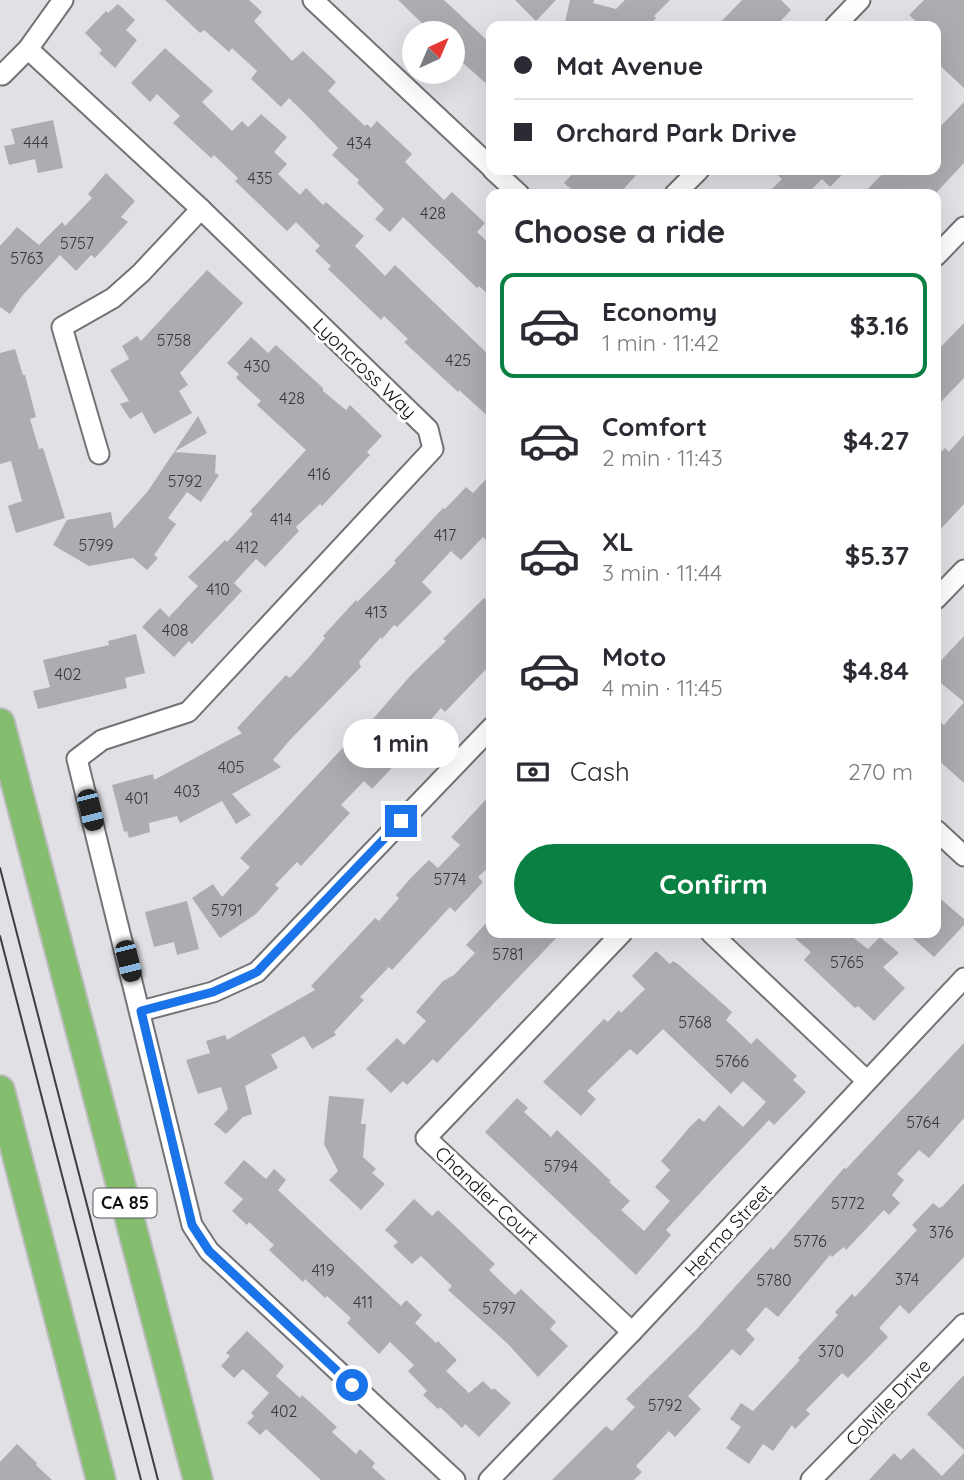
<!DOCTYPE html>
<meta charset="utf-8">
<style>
:root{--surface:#fff;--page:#f7f7f7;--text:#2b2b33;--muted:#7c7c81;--line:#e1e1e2;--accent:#0b8043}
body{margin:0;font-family:Quicksand,sans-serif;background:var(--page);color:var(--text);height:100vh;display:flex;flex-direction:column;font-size:26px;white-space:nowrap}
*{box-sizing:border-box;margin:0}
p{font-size:23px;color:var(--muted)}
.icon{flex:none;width:38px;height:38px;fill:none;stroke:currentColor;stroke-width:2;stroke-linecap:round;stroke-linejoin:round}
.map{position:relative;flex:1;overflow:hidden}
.sheet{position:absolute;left:486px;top:189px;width:455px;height:749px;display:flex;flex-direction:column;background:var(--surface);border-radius:14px;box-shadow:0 7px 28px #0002}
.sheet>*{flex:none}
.banner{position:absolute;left:486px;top:21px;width:455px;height:154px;border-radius:14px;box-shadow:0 7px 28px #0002;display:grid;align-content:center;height:154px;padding:0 28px;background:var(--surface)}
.needle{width:46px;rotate:44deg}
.buttons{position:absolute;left:402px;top:21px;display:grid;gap:14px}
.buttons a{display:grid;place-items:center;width:63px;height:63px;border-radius:50%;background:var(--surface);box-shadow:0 7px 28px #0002;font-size:35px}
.end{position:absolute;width:32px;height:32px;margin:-16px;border:9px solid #1a73e8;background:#fff;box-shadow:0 0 0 4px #fff}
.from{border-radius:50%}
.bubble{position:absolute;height:49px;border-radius:24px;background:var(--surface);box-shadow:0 7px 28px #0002;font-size:23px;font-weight:700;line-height:49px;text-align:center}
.car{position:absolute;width:21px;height:42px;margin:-21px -10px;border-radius:9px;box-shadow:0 0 5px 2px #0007;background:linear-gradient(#222 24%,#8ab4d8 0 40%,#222 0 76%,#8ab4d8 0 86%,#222 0)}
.banner b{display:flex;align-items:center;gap:24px;height:66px;font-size:26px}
.banner b+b{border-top:2px solid var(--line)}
.banner i{width:18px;height:18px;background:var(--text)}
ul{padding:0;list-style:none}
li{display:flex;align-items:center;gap:21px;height:105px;margin:0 14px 10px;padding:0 14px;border:4px solid transparent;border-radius:14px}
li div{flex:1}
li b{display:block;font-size:26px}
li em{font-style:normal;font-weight:700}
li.on{border-color:var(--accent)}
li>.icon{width:63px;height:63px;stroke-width:1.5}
h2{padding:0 28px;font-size:32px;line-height:84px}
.pay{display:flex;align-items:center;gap:18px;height:77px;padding:0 28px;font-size:26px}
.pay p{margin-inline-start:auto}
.primary-button{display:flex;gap:14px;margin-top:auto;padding:14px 28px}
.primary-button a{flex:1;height:80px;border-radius:42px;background:var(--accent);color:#fff;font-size:28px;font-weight:700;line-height:80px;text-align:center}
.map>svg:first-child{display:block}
.building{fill:#adacb1}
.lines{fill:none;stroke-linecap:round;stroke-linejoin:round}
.minor-casing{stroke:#737376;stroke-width:23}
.highway-casing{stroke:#bcbcbd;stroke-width:32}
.minor{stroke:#fff;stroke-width:19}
.highway{stroke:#83bd6d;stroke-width:28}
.tram{stroke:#3e3d40;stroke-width:2}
.route{stroke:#1a73e8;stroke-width:9}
.labels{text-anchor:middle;stroke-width:6;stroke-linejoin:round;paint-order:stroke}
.number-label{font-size:16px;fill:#38383a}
.shield{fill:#fff;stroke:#58585a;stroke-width:2}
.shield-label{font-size:18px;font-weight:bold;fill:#111113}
.street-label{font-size:19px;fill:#111113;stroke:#fff}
</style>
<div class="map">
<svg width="964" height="1480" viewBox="0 0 964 1480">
<rect width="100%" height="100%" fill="#e1e0e5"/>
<g class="building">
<polygon points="165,0 249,0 262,12 254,21 292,61 303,51 336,82 328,91 365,126 367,124 371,128 377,121 412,154 405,162 444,200 452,192 485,223 477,232 492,246 492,298 479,286 477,288 403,217 390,232 375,219 384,209 357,183 359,180 332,155 338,148 312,121 289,98 281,107 251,79 257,71 232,48 229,52 204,30 200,33"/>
<polygon points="398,0 444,0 457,12 492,45 492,89 453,54 453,33 416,33 424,25"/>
<polygon points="515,0 556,0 536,21"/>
<polygon points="570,0 594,0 593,3 616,9 625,0 670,0 654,16 656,18 649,26 639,24 629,26 564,26"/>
<polygon points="742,0 781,0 791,10 776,26 717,26"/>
<polygon points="924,0 964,0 964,88 936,62 936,26 921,26 909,15"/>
<polygon points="118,4 135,20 126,30 137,40 115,68 99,53 102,50 85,33 106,11 108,13"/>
<polygon points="165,48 213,91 202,102 232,131 242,121 248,127 261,114 287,137 274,152 287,164 278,174 300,195 306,188 323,205 326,202 364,236 355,246 385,276 395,265 492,358 492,420 459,390 458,392 404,342 408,339 384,316 381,320 328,269 331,266 315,251 320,246 296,222 287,231 235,181 238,178 214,155 211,158 173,123 180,116 157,94 150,102 131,83"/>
<polygon points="964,102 964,163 935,194 863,194 886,170 936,170 936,131"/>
<polygon points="53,120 63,168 38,173 35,159 9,165 4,146 15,144 11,129"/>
<polygon points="576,170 641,170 619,194 577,194 564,183"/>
<polygon points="772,170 847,170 830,187 822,179 807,194 767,194 782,179"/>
<polygon points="106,173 135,201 121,217 128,222 95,258 91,255 76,271 60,255 22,296 10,314 0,307 0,246 17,227 39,245 62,222 65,226 92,198 88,194"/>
<polygon points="207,270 243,303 180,373 188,385 179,391 192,413 154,434 142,412 130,419 120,404 129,401 110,370 129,359 122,346 137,336 141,341"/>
<polygon points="964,323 964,378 936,407 936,352"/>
<polygon points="251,337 268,353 276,345 323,388 323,391 346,410 350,405 382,436 367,452 370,455 322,506 320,504 296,527 299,531 265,567 256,559 234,583 242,591 192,644 189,641 174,657 142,627 160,608 169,617 198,586 188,577 225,540 227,542 253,514 250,511 306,450 257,405 261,401 236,378 239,374 227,363"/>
<polygon points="15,349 23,375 25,375 36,417 30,419 39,449 43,448 65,518 16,533 8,506 22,501 11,461 0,464 0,353"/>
<polygon points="198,416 207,433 174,452"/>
<polygon points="964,435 964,504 936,534 936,457 945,448 949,452"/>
<polygon points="174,452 216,455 215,473 219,475 201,502 187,492 168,518 176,524 154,555 158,558 147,570 133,558 89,566 53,545 67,520 111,512 114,529 148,491"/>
<polygon points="492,473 492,546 483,537 461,560 451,551 422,582 432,592 397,627 394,625 382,639 381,637 359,662 361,667 289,741 273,760 281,767 232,794 251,815 236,824 222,801 180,823 177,816 149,823 150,832 129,838 127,831 124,832 112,785 153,774 154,780 242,733 237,728 286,675 290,678 311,655 325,638 323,636 356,600 357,602 396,563 394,561 443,508 445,509 466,487 473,493"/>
<polygon points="484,598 492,605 492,663 445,712 441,708 419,733 422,736 372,789 364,781 341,805 350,813 301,866 297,862 275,885 279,888 256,914 220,938 192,898 213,884 222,897 250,867 240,858 365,724 367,726 411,675 446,641 443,639"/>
<polygon points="136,634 145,673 125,678 127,688 38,709 33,691 50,687 43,660 109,645 108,641"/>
<polygon points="964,636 964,783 936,758 936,718 944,725 964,702 936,679 936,666"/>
<polygon points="492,793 492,864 478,877 483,882 455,912 450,907 392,970 389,967 360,997 364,1000 334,1032 336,1035 312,1049 304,1036 271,1055 278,1068 245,1086 252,1114 243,1117 226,1134 214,1124 228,1109 221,1087 198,1094 186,1060 210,1053 206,1041 225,1035 227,1040 315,990 311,986 375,918 379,921 399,898 396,895 409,880 429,860 438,868 460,845 451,837"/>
<polygon points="936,895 964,919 964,925 934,957 907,933 936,933"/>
<polygon points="187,901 199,949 177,955 174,942 154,947 145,912"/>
<polygon points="488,921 492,925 492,933 561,933 437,1063 433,1059 407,1085 403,1081 391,1093 366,1069 397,1038 404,1045 426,1021 416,1012 443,981 454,975 475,953 466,945"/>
<polygon points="789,933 847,933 868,949 880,937 899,953 883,967 905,988 874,1021 858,1006 855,1008 804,960 811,952"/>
<polygon points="656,951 670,964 673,961 678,964 732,1012 726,1020 751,1044 757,1038 797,1076 793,1080 806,1092 774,1125 769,1120 713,1179 666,1230 671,1235 636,1275 485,1132 517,1098 528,1108 524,1112 551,1137 557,1130 611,1181 609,1182 630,1201 621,1210 644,1231 670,1201 655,1187 670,1170 661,1161 689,1128 699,1118 704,1122 719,1105 743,1127 766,1102 743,1081 731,1094 663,1029 637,1055 630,1049 587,1091 596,1099 581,1116 543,1082 604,1019 608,1022 619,1010 621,1013 645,989 632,976"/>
<polygon points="964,1043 964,1118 929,1158 919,1150 897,1174 904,1180 892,1195 900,1203 889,1215 884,1210 846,1250 844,1247 832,1257 830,1255 778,1317 766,1307 746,1330 755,1339 740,1356 732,1349 688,1396 701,1409 675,1437 669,1431 636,1466 642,1472 634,1480 552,1480 606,1426 612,1431 635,1407 626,1399 696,1330 771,1247 773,1250 844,1168 846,1169"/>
<polygon points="329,1096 364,1099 361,1124 366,1124 363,1157 376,1169 372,1173 385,1184 361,1210 329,1180 338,1171 324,1144"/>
<polygon points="244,1160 266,1179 274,1169 286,1180 278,1190 401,1306 406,1300 422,1315 415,1323 436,1343 438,1341 457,1360 446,1371 469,1393 483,1381 492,1390 494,1388 511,1403 479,1437 465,1424 462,1428 440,1407 438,1409 423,1395 427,1391 408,1371 414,1365 390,1342 379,1354 347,1323 351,1318 327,1296 325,1298 305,1279 303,1282 269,1250 274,1245 249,1222 247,1225 232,1211 243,1199 224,1183"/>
<polygon points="964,1183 964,1257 909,1314 900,1305 879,1328 888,1337 848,1378 842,1373 806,1410 810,1414 795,1429 792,1425 773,1451 763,1444 749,1464 726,1448 741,1427 730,1419 741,1403 753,1411 800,1360 798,1358 838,1315 835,1312 852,1294 855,1297 917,1230 912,1225 933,1203 939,1208 943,1206"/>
<polygon points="414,1199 432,1216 438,1210 495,1264 489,1270 515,1295 521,1289 556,1322 550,1329 568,1346 538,1377 508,1344 448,1290 452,1286 421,1256 412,1264 393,1246 398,1242 385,1230"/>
<polygon points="247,1331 284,1366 276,1376 300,1398 302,1395 337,1427 332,1432 356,1454 360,1449 375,1463 372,1467 386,1480 321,1480 266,1429 260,1435 247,1423 254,1416 251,1413 269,1393 243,1369 234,1378 221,1366 230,1356 226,1353"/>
<polygon points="964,1375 964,1450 927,1414"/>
<polygon points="17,1444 37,1463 36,1465 52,1480 0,1480 0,1462"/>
<polygon points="913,1448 942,1476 964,1453 964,1480 869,1480 894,1453 901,1460"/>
</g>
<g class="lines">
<g class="minor-casing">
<g id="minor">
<polyline points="313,0 492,168"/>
<polyline points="835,26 860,0"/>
<polyline points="28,49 201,209 428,429 433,449 188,712 102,740 77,759 192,1225 209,1251 455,1480"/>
<polyline points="2,75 28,49 63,0"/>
<polyline points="493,170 519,194"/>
<polyline points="675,194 699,170"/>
<polyline points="936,256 964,227"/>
<polyline points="99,454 62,327 113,298 141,273 201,209"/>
<polyline points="936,599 964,570"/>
<polyline points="936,830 964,856"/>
<polyline points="622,933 426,1138 632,1332"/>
<polyline points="711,933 867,1081"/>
<polyline points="141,1011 213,992 257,972 492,727"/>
<polyline points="489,1480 632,1332 964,978"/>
<polyline points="811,1480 964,1324"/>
</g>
</g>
<g class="highway-casing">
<g id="highway">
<polyline points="0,723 198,1480"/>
<polyline points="0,1090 101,1480"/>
</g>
</g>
<use href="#minor" class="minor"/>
<use href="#highway" class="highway"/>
<g class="tram">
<polyline points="0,868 158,1480"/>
<polyline points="0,936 141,1480"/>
</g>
</g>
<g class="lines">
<polyline class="route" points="352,1385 209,1251 192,1225 141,1011 213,992 257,972 401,821"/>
</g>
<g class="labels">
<g class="number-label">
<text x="36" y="148">444</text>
<text x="359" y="149">434</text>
<text x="260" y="184">435</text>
<text x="433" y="219">428</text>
<text x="77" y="249">5757</text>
<text x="27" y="264">5763</text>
<text x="174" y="346">5758</text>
<text x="458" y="366">425</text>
<text x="257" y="372">430</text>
<text x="292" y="404">428</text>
<text x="319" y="480">416</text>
<text x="185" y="487">5792</text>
<text x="281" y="525">414</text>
<text x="445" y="541">417</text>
<text x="96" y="551">5799</text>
<text x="247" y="553">412</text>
<text x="218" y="595">410</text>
<text x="376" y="618">413</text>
<text x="175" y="636">408</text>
<text x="68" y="680">402</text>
<text x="231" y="773">405</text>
<text x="187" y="797">403</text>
<text x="137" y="804">401</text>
<text x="450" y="885">5774</text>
<text x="227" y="916">5791</text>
<text x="508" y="960">5781</text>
<text x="847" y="968">5765</text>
<text x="695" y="1028">5768</text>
<text x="732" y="1067">5766</text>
<text x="923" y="1128">5764</text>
<text x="561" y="1172">5794</text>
<text x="848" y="1209">5772</text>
<text x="941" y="1238">376</text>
<text x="810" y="1247">5776</text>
<text x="323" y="1276">419</text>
<text x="907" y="1285">374</text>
<text x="774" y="1286">5780</text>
<text x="363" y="1308">411</text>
<text x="499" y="1314">5797</text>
<text x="831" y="1357">370</text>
<text x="665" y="1411">5792</text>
<text x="284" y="1417">402</text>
</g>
<rect class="shield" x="93.5" y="1188.5" width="63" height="29" rx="5"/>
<g class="shield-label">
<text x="125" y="1209">CA 85</text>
</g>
<g class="street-label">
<text transform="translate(365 368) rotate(44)" y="7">Lyoncross Way</text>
<text transform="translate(487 1195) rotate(43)" y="7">Chandler Court</text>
<text transform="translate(728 1230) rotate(-47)" y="7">Herma Street</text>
<text transform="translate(888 1402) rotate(-46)" y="7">Colville Drive</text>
</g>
</g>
</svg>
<div class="buttons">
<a><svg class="needle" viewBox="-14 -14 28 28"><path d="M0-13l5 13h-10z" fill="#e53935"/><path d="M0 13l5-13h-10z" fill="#7c7c81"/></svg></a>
</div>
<i class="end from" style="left:352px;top:1385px"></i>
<i class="end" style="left:401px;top:821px"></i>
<div class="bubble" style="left:343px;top:719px;width:116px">1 min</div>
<i class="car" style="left:90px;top:810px;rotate:166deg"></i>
<i class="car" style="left:128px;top:961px;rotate:166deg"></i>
<div class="banner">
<b><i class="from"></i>Mat Avenue</b>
<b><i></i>Orchard Park Drive</b>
</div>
<section class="sheet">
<h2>Choose a ride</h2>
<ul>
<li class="on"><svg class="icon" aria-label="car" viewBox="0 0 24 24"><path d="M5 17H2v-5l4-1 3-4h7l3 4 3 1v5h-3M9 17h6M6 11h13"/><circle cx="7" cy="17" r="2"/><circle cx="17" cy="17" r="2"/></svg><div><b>Economy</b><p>1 min · 11:42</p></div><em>$3.16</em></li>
<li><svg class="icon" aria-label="car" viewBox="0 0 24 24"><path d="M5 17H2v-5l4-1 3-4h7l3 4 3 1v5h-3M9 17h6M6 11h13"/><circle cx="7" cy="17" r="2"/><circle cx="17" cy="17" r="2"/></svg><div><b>Comfort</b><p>2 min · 11:43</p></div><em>$4.27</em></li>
<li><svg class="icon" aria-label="car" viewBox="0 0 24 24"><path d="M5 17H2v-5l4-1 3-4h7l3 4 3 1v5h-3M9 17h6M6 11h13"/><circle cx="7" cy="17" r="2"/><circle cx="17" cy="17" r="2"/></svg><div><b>XL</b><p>3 min · 11:44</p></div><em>$5.37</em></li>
<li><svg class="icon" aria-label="car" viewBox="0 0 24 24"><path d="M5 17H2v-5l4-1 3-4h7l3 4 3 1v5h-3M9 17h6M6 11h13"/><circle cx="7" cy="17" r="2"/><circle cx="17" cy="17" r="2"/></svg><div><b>Moto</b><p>4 min · 11:45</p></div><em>$4.84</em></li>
</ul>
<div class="pay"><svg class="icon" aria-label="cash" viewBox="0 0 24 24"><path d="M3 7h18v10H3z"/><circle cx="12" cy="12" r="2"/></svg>Cash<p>270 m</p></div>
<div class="primary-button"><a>Confirm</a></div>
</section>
</div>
